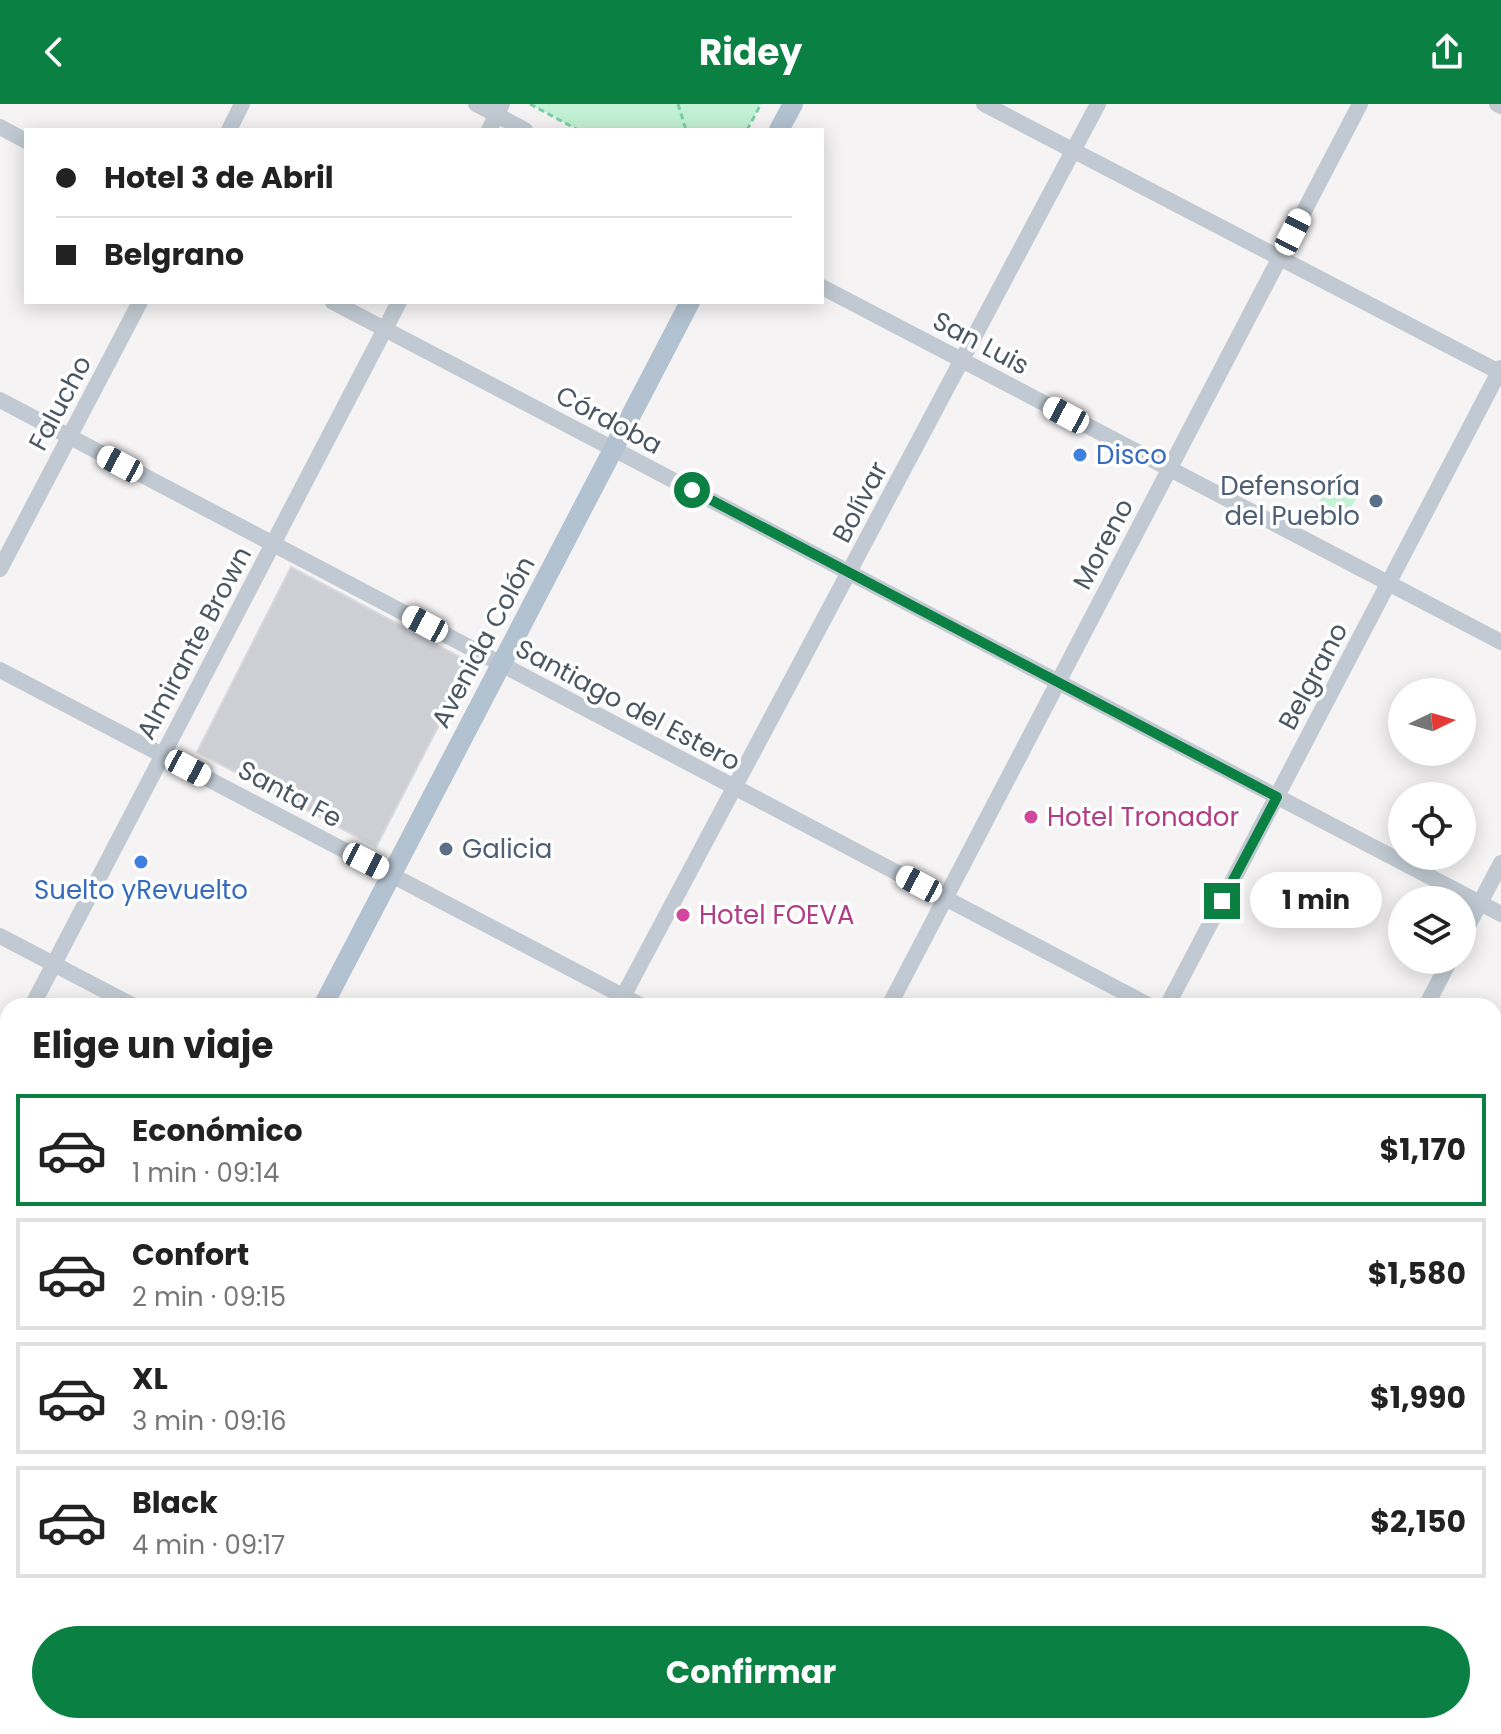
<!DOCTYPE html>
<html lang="es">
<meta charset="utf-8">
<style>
:root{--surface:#fff;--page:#f2f2f2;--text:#222;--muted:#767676;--line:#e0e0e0;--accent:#0b8043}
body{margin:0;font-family:Poppins,sans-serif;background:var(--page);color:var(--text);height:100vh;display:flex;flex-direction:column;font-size:30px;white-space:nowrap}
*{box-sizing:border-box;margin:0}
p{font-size:26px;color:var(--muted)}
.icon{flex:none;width:44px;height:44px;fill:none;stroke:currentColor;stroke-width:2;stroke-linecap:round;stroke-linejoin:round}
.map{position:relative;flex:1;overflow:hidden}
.drawer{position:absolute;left:0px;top:894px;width:1502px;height:736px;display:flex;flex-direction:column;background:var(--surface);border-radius:24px 24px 0 0;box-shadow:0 4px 20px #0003}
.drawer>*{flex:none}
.guide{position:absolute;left:24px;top:24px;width:800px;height:176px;border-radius:0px;box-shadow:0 4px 20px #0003;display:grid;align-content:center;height:176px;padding:0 32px;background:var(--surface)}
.needle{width:52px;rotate:85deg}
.buttons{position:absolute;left:1388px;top:574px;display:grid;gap:16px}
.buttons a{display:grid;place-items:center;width:88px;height:88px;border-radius:50%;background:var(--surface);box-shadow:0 4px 20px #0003;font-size:40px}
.end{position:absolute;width:36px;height:36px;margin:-18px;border:10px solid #0b8043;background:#fff;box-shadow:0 0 0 4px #fff}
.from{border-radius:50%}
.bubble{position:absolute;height:56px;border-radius:28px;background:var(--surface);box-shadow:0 4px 20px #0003;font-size:26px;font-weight:700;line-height:56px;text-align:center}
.car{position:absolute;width:24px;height:48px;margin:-24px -12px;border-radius:10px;box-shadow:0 0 6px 2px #0007;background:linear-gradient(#fff 24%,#345 0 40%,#fff 0 76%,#345 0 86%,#fff 0)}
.guide b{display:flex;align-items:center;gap:28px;height:76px;font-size:30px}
.guide b+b{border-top:2px solid var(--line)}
.guide i{width:20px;height:20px;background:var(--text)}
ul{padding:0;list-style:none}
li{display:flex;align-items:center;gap:24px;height:112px;margin:0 16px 12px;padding:0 16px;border:4px solid var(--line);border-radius:0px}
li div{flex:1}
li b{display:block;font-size:30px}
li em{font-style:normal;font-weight:700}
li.current{border-color:var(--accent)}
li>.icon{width:72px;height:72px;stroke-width:1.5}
h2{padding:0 32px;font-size:36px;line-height:96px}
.button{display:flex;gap:16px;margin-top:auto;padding:16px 32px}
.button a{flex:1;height:92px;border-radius:48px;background:var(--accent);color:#fff;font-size:32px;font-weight:700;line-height:92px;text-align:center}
header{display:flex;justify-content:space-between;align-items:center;height:104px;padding:0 32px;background:var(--accent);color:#fff;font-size:36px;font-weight:700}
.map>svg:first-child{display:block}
.green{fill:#c3f1d5}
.building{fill:#cdcfd5;stroke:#d7d9de;stroke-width:2}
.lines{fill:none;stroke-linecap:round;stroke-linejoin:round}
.path{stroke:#7ad0a6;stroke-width:3;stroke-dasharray:6 4;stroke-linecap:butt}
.minor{stroke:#c1cad2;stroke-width:16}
.major{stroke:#b3c2d1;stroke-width:20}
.route{stroke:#0b8043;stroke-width:10}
.shop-dot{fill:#3f7fe0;stroke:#fff;stroke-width:3}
.service-dot{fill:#5c6f8a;stroke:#fff;stroke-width:3}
.hotel-dot{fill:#d1479c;stroke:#fff;stroke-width:3}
.labels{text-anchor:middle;stroke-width:7;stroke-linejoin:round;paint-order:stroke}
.street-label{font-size:26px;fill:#4a5661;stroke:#fff}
.shop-label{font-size:26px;fill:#366cbe;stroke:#fff;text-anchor:start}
.service-label{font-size:26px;fill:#4e5e75;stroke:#fff;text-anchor:end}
.hotel-label{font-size:26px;fill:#b23c85;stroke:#fff;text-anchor:start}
</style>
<header><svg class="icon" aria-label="back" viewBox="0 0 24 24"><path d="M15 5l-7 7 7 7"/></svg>Ridey<svg class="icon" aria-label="share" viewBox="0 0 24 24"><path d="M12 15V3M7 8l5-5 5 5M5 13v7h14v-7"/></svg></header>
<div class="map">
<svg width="1501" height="1630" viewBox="0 0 1501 1630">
<rect width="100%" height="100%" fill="#f5f3f3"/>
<g class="green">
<polygon points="530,0 761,0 747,26 578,26"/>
<polygon points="1330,379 1358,391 1339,425 1312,411"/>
<polygon points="8,1583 8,1622 397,1622 412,1630 0,1630 0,1599"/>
</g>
<polygon class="building" points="291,463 471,559 376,743 197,648"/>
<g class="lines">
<g class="path">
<polyline points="530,0 578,26"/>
<polyline points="678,0 686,26"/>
<polyline points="747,26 761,0"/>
<polyline points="0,1616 8,1600"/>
<polyline points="251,1622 266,1630"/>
<polyline points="374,1622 390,1630"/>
<polyline points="62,1630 72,1622"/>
</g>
<g class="minor">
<polyline points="476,0 525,26"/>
<polyline points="984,0 1501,269"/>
<polyline points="1497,0 1501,2"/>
<polyline points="0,23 26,37"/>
<polyline points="229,26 242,0"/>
<polyline points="489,26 502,0"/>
<polyline points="822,183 1501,538"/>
<polyline points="333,198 1501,810"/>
<polyline points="0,296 1150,902"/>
<polyline points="0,465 140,198"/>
<polyline points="0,566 642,902"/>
<polyline points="0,832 134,902"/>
<polyline points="1462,833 1501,759"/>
<polyline points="32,902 399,198"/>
<polyline points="618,902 1098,0"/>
<polyline points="889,902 1360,0"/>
<polyline points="1167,902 1501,264"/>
<polyline points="1426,902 1450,856"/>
<polyline points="0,963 8,948"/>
<polyline points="1494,1083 1501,1086"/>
<polyline points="0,1107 8,1111"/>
<polyline points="1494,1305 1501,1291"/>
<polyline points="1494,1351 1501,1355"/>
<polyline points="0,1392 8,1396"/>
<polyline points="1494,1617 1501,1621"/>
<polyline points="977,1622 992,1630"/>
<polyline points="508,1630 512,1622"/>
<polyline points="780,1630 784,1622"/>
<polyline points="1042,1630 1046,1622"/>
<polyline points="1323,1630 1328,1622"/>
</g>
<g class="major">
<polyline points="779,26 793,0"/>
<polyline points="323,902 690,198"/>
<polyline points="0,1523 8,1507"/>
<polyline points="432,1622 447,1630"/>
</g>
</g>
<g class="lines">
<polyline class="route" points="692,386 1277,693 1222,797"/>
</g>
<g class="shop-dot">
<circle cx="1080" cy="351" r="8"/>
<circle cx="141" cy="758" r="8"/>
</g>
<g class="service-dot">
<circle cx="1376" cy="397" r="8"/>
<circle cx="446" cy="745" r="8"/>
</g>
<g class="hotel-dot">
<circle cx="1031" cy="713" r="8"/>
<circle cx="683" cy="811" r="8"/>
</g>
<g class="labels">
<g class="street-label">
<text transform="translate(981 239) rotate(28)" y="9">San Luis</text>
<text transform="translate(60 299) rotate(-62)" y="9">Falucho</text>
<text transform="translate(609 316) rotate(28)" y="9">Córdoba</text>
<text transform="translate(860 398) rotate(-62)" y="9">Bolívar</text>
<text transform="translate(1103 440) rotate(-62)" y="9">Moreno</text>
<text transform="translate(483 538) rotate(-62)" y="9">Avenida Colón</text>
<text transform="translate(194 539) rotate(-62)" y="9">Almirante Brown</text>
<text transform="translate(1313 572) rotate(-62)" y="9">Belgrano</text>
<text transform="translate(628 601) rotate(28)" y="9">Santiago del Estero</text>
<text transform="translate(290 690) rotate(28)" y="9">Santa Fe</text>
</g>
<g class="shop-label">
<text x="1096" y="360">Disco</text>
<text x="141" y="795" text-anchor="middle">Suelto yRevuelto</text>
</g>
<g class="service-label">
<text x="1360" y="391">Defensoría<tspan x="1360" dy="30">del Pueblo</tspan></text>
<text x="462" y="754" text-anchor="start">Galicia</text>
</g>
<g class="hotel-label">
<text x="1047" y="722">Hotel Tronador</text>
<text x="699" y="820">Hotel FOEVA</text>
</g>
</g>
</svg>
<div class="buttons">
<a><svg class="needle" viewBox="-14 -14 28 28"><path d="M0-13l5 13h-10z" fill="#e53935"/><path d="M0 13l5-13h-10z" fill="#767676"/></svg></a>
<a><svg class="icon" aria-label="locate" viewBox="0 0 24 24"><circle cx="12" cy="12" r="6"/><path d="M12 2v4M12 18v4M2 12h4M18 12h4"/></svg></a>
<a><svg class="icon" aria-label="layers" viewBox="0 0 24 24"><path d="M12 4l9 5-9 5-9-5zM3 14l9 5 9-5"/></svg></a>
</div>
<i class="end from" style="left:692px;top:386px"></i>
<i class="end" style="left:1222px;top:797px"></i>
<div class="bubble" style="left:1250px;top:768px;width:132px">1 min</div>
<i class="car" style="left:1293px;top:128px;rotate:27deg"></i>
<i class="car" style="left:1066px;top:311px;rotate:298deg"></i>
<i class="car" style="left:120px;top:360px;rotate:298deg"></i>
<i class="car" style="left:425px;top:520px;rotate:298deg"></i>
<i class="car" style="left:188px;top:664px;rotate:118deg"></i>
<i class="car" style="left:366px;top:757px;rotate:117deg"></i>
<i class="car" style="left:919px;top:780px;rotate:298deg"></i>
<div class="guide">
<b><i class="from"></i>Hotel 3 de Abril</b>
<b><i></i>Belgrano</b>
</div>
<section class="drawer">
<h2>Elige un viaje</h2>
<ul>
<li class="current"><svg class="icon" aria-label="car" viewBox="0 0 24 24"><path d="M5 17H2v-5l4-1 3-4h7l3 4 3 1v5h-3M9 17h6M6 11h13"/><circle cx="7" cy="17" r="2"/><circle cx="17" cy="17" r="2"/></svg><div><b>Económico</b><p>1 min · 09:14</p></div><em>$1,170</em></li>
<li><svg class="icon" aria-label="car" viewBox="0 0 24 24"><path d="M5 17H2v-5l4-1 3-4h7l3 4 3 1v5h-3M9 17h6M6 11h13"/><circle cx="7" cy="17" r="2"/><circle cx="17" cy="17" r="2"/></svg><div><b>Confort</b><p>2 min · 09:15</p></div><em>$1,580</em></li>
<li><svg class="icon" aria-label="car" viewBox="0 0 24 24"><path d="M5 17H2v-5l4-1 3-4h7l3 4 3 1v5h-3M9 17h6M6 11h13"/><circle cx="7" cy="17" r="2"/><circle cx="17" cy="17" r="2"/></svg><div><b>XL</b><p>3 min · 09:16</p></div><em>$1,990</em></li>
<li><svg class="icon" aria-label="car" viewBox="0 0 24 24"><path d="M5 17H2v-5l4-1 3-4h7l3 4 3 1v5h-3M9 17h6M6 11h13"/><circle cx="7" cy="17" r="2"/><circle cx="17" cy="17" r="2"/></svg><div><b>Black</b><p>4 min · 09:17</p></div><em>$2,150</em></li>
</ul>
<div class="button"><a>Confirmar</a></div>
</section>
</div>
